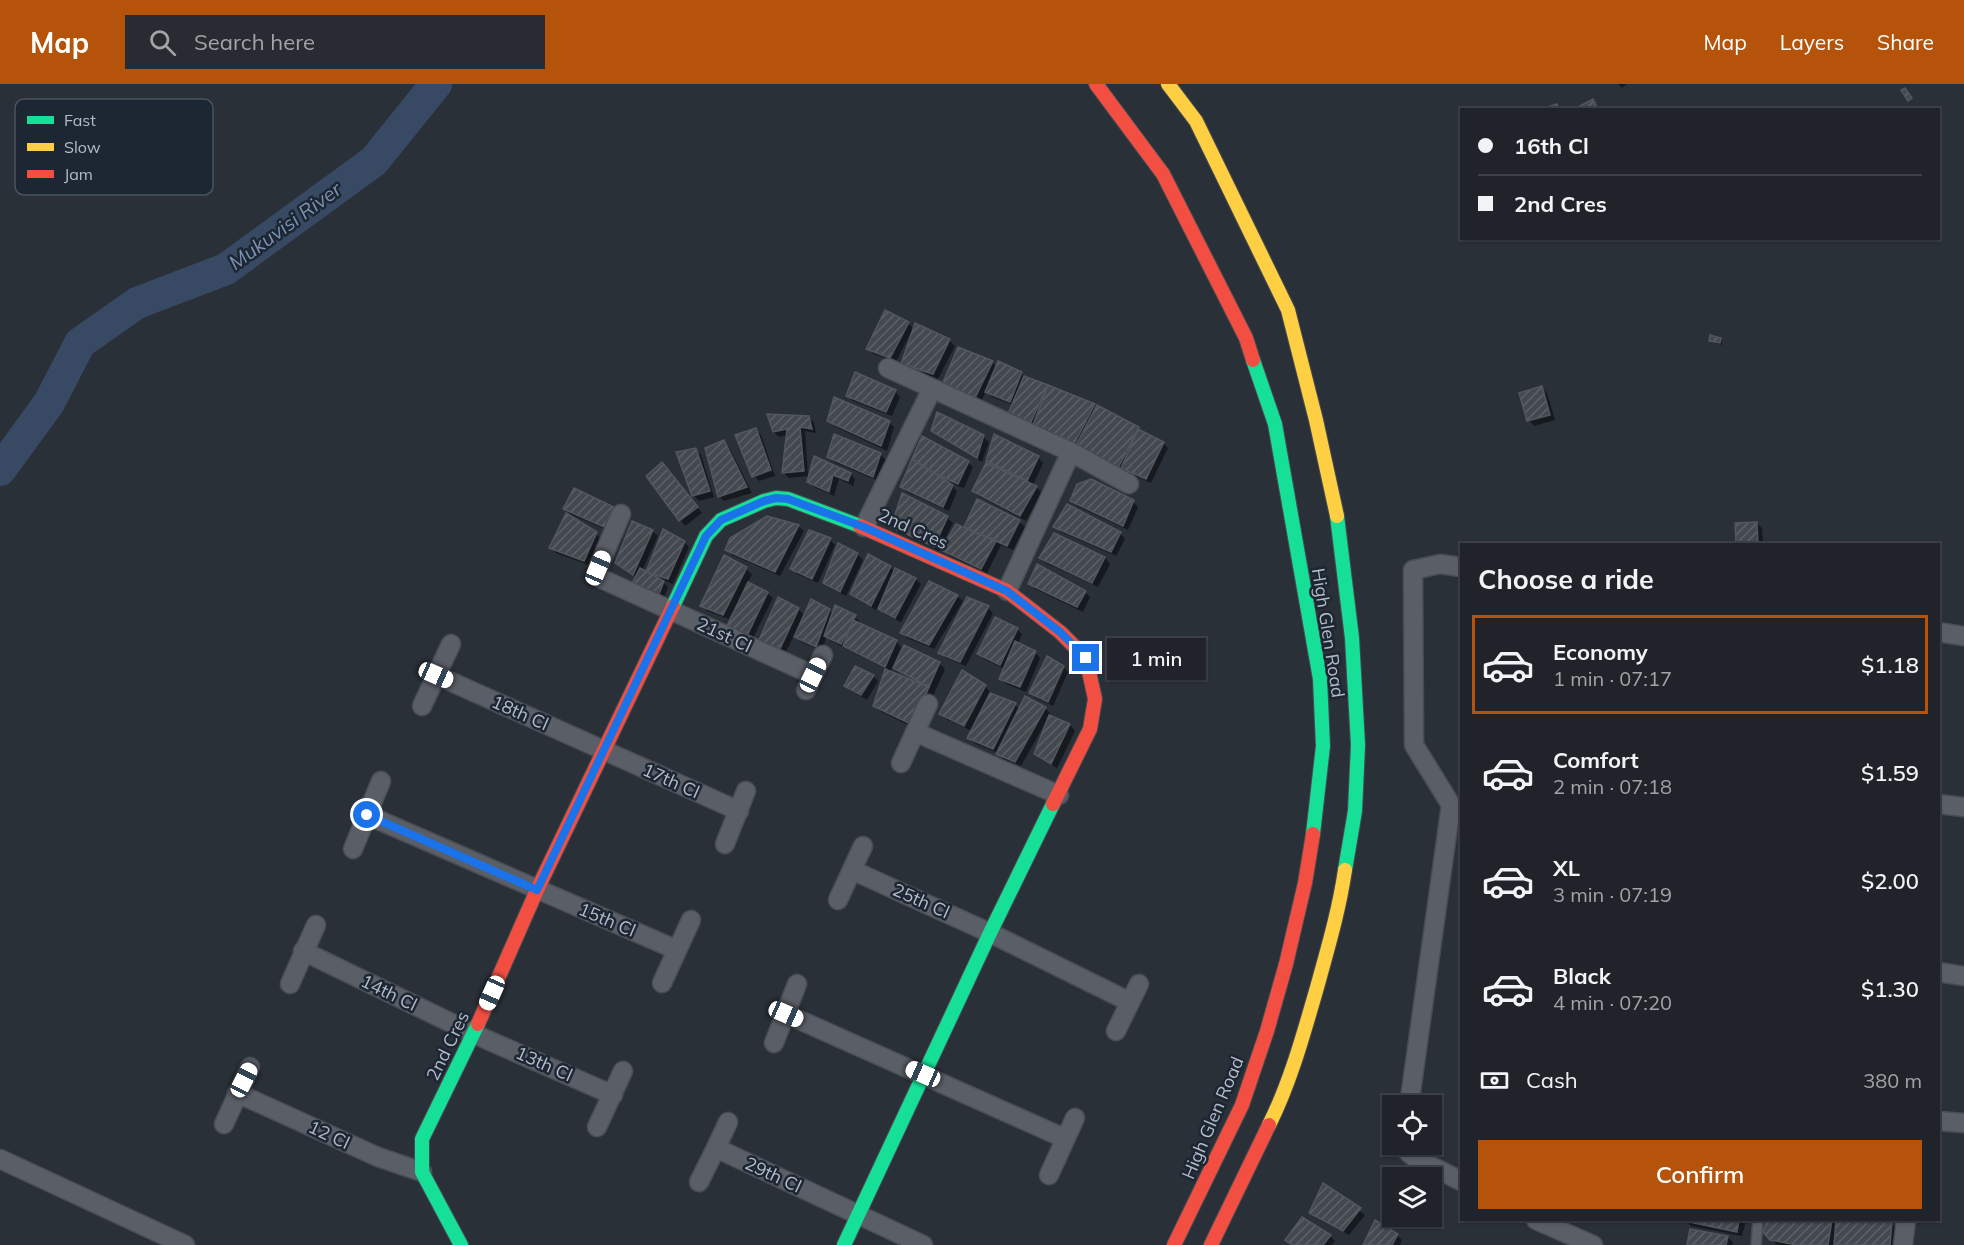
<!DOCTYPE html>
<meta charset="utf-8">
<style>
:root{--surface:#20242a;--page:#282c32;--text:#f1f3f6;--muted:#a2a4a8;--line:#3d4147;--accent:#b45309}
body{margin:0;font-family:Mulish,sans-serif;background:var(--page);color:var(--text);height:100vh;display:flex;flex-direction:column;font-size:22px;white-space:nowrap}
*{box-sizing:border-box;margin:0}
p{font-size:20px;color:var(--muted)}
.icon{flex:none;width:33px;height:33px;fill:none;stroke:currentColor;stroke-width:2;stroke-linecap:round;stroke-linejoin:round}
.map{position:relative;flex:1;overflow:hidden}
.details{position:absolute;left:1460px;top:459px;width:480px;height:678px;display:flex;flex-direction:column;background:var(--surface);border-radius:0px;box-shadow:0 2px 4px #0004,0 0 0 2px var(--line)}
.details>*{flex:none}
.top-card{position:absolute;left:1460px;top:24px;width:480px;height:132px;border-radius:0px;box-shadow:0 2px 4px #0004,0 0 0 2px var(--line);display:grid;align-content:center;height:132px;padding:0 18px;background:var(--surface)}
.controls{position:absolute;left:1382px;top:1011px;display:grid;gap:12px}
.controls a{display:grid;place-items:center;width:60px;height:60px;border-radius:0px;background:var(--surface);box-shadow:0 2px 4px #0004,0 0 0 2px var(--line);font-size:30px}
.end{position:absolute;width:27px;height:27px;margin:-14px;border:8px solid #1a73e8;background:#fff;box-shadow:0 0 0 3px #fff}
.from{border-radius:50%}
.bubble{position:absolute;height:42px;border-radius:0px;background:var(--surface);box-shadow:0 2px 4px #0004,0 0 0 2px var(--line);font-size:20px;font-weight:600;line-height:42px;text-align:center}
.car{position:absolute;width:18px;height:36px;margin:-18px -9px;border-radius:8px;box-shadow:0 0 4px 2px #0007;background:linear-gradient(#fff 24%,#345 0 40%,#fff 0 76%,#345 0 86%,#fff 0)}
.top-card b{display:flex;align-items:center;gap:21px;height:57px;font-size:22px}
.top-card b+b{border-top:2px solid var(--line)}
.top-card i{width:15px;height:15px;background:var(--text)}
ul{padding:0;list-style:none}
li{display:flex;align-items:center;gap:18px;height:99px;margin:0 12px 9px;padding:0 6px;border:3px solid transparent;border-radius:0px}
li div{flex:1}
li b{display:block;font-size:22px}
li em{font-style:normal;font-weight:600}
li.current{border-color:var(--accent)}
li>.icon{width:54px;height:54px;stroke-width:1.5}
h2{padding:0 18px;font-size:27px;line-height:72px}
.pay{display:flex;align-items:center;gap:15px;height:66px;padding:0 18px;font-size:22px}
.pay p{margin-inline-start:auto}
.action{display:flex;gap:12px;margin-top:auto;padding:12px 18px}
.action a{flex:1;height:69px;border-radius:0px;background:var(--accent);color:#fff;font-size:24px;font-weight:600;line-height:69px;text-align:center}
header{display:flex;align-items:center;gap:36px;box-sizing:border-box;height:84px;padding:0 30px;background:var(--accent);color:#fff}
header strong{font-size:28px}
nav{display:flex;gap:33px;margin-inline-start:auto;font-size:21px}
.search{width:420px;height:54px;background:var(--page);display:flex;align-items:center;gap:15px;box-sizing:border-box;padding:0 21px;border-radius:0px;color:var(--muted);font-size:22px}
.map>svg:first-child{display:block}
.shadow{fill:#0007}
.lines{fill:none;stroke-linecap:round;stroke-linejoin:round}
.river{stroke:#384963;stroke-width:32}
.building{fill:url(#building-hatch);stroke:#52575f;stroke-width:1.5}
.lane-casing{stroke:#484c53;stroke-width:12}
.street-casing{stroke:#484c53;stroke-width:21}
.fast-casing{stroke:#484c53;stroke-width:16}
.slow-casing{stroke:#484c53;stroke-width:16}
.jam-casing{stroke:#484c53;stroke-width:16}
.lane{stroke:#5a5e66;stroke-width:9}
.street{stroke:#5a5e66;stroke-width:18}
.fast{stroke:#16e098;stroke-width:14}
.slow{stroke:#ffcf43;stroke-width:14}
.jam{stroke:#f24e42;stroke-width:14}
.route{stroke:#1a73e8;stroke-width:8}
.labels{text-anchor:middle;stroke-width:5;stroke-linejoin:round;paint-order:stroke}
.street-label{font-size:18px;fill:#b4bcc9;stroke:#1d2633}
.water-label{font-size:20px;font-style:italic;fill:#7c92b1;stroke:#1d2633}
.key{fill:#1d2633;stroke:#4a5360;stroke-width:1.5}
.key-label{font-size:16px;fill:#b4bcc9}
</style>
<header>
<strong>Map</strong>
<div class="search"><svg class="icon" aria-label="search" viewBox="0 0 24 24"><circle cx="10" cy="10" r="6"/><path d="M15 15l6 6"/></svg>Search here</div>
<nav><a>Map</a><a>Layers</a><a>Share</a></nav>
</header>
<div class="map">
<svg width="1964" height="1161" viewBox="0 0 1964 1161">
<defs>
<pattern id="building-hatch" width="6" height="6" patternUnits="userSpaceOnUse" patternTransform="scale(1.5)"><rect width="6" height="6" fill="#444950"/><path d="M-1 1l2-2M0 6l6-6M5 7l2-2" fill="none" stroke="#5d6168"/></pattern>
</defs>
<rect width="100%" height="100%" fill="#2a3038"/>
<g class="shadow">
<polygon points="1618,0 1627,0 1622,4"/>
<polygon points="908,239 914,245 949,256 955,262 938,295 908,285 902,280 913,249 911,248 896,278 873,270 868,264"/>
<polygon points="1720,255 1722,257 1722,261 1710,257"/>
<polygon points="992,278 997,283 1021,289 1026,294 1094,321 1163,359 1168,364 1151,399 1128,389 1125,385 1122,392 1038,351 1013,321 992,313 986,307 980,320 949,306"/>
<polygon points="1542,304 1547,309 1555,336 1534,342 1529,336"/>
<polygon points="895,307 900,313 892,332 853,317 848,312"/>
<polygon points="809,333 814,339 816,349 805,347 808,392 789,394 784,389 788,351 779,353 774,348"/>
<polygon points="829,337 889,338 894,343 887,367 834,342"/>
<polygon points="756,346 761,351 775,392 759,397 754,392"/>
<polygon points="933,346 983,353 989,358 982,378 938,352"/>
<polygon points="724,358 729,363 752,409 724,417 719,412"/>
<polygon points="695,365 701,371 714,413 699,417 693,411"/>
<polygon points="880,370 886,376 878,397 834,378 829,373"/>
<polygon points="1038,373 1043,379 1033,401 1042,408 1026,437 979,412 973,407 996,385 987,376"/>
<polygon points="815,374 850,390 855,395 853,402 839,395 834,412 814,403 808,397"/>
<polygon points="968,378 973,383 964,404 947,398 957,407 949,427 907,408 902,402"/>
<polygon points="667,386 702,429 685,442 648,392"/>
<polygon points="903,411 947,434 953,439 939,467 898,448"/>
<polygon points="978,417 1019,437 1025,443 1013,466 1001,461 987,489 948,471 965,445"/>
<polygon points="1072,417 1133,418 1138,423 1128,446 1077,422"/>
<polygon points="565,424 613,424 618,430 609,447 570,430"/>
<polygon points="767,433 798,442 804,447 780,492 732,471 727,466"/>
<polygon points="1757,439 1762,444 1763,460 1737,460 1736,440"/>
<polygon points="1055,442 1120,449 1125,455 1116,472 1061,448"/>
<polygon points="652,447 658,452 642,487 647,489 684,458 689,463 673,500 660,495 668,503 662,519 637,494 616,478"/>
<polygon points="596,450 601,455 589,481 556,469 551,464"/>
<polygon points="1054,451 1105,474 1110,480 1098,503 1046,479 1041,474"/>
<polygon points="830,456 835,461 818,499 797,490 792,485"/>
<polygon points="839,461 857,470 863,476 846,512 830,504 825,499"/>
<polygon points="869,472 890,483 895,488 915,495 921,500 901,538 885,530 878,523 876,526 857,515 851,510"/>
<polygon points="725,473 746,485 752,490 747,500 767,509 773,514 750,560 735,529 732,528 729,535 707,527 702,521"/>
<polygon points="1029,499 1085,508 1090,513 1083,528 1035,505"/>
<polygon points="957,512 963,517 934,565 907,554 902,548"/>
<polygon points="779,515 798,525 805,532 829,526 833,530 855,533 860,538 859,540 896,557 901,563 890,589 913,598 914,596 895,583 905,563 940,580 945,585 918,646 880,627 874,621 887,585 831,557 827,552 821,567 801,558 794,551 784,572 765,563"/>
<polygon points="988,524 993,529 966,582 946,574 940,568"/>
<polygon points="1017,545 1022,550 1018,560 1035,568 1040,574 1026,608 1006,600 1000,595 1005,585 984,575 979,570"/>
<polygon points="1063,583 1068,588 1053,622 1036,614 1031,609"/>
<polygon points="873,592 878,597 867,616 851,607 846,602"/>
<polygon points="985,602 990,608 989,610 1015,621 1020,626 1045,624 1050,629 1048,632 1070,641 1075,647 1057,684 1041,675 1036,670 1049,634 1048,634 1021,682 1003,675 998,669 974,659 969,654 972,647 946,635 941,630"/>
<polygon points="1324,1101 1365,1131 1349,1151 1316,1134 1311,1129"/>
<polygon points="1664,1136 1679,1136 1678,1138"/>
<polygon points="1686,1136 1746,1136 1742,1152 1691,1142"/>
<polygon points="1768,1136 1825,1136 1832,1137 1837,1142 1837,1136 1859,1136 1892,1140 1897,1145 1895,1161 1777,1161 1765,1148"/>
<polygon points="1397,1151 1402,1156 1400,1161 1364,1161"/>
<polygon points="1330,1152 1335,1157 1332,1161 1292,1161"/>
<polygon points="1727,1153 1733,1158 1732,1161 1689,1161"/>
</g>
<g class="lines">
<polyline class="river" points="0,386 49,319 80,259 137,219 226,185 374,77 436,0"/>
</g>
<g class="building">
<polygon points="1905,4 1912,14 1908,17 1901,6"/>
<polygon points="1593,15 1596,21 1588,26 1580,26 1578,23"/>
<polygon points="1557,20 1559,26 1549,26 1548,23"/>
<polygon points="885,226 909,238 890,274 866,265"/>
<polygon points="915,239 950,255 933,290 901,280"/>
<polygon points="1710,251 1721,254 1720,259 1709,257"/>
<polygon points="958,263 993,277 974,316 942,301"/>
<polygon points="998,277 1022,288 1010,318 985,308"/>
<polygon points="855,288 896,306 886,328 846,312"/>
<polygon points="1024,292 1048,301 1030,340 1007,332"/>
<polygon points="1048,301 1095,320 1073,362 1031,346"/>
<polygon points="1542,302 1550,331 1527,337 1519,309"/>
<polygon points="834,313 890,337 881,362 827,337"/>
<polygon points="1097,321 1139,343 1116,388 1074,365"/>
<polygon points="937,328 984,351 977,374 931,347"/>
<polygon points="767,330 809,332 812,345 800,343 804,387 782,389 787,345 773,348"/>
<polygon points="756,344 771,386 752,393 735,351"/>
<polygon points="1138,345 1164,358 1146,395 1121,384"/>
<polygon points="834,350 881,369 873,393 827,373"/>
<polygon points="994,350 1039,372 1027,397 986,377"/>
<polygon points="922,352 969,377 958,400 910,379"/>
<polygon points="724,356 747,403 718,413 705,364"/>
<polygon points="696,364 710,407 692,412 676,368"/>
<polygon points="814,372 851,389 848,397 833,391 829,408 807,398"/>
<polygon points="912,375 953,401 943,423 900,403"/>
<polygon points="662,378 698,423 679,437 646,392"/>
<polygon points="986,379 1037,402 1020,432 972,407"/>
<polygon points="1091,395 1134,416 1123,442 1070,417 1077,400"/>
<polygon points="574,404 614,423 604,443 563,425"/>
<polygon points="902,409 948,432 934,463 891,443"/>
<polygon points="977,415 1020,436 1007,462 964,443"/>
<polygon points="1067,420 1121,448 1111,468 1053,443"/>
<polygon points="566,429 597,448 584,477 549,464"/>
<polygon points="767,432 799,441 775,488 725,466 730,454"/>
<polygon points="632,437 653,446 633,491 615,479"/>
<polygon points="1757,438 1758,460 1736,460 1735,439"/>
<polygon points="956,440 996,457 981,485 941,466"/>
<polygon points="663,445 685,457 668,495 646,488"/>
<polygon points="809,446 831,454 812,495 790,485"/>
<polygon points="1054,449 1105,473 1092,499 1039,474"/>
<polygon points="838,459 858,469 840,508 823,499"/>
<polygon points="868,470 891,482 871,522 850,510"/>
<polygon points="724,471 747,483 723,531 700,522"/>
<polygon points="1037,480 1086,507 1077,523 1028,500"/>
<polygon points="640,484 664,497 657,515 631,501"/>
<polygon points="895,484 916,494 895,534 878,525"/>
<polygon points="929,497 958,511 929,561 900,549"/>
<polygon points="748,498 768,508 745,556 725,546"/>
<polygon points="778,513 799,524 779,567 758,558"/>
<polygon points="967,513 989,522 960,578 938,569"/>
<polygon points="811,515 830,525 816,563 794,553"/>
<polygon points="835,521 856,531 841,560 824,552"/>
<polygon points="995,533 1018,544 1000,581 977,570"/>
<polygon points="853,536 897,556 885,583 843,562"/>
<polygon points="1015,557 1036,567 1020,603 999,595"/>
<polygon points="904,561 940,578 929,603 893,584"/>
<polygon points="1047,572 1064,582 1048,618 1029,609"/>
<polygon points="855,582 874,591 861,611 844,602"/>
<polygon points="885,585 929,603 913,641 873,622"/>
<polygon points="962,586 986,601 964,642 939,630"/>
<polygon points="990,609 1016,619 993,665 967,654"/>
<polygon points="1025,612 1046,623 1015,678 996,670"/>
<polygon points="1049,631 1070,640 1051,680 1034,670"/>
<polygon points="1323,1099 1361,1124 1343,1147 1309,1129"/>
<polygon points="1302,1133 1331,1151 1323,1161 1292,1161 1285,1156"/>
<polygon points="1375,1136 1398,1150 1392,1161 1363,1161"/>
<polygon points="1684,1136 1739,1136 1737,1148 1684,1137"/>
<polygon points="1767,1136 1832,1136 1828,1161 1797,1161 1770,1156 1763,1148"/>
<polygon points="1836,1136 1870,1136 1892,1138 1890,1161 1834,1161"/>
<polygon points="1690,1145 1728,1152 1726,1161 1687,1161"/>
</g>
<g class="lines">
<g class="lane-casing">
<polyline id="lane" points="1756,1161 1758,1136"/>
</g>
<g class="street-casing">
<g id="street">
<polyline points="888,284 1071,368 1129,400"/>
<polyline points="621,430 598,484 598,490 602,495 813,591"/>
<polyline points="864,443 932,305"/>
<polyline points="1007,507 1071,368"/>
<polyline points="1938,548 1964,552"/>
<polyline points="436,591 739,727"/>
<polyline points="806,606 823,571"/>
<polyline points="422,622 451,560"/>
<polyline points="915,648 1059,711"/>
<polyline points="901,679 928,620"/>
<polyline points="1938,720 1964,723"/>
<polyline points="367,731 677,866"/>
<polyline points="725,760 746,707"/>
<polyline points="353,765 381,697"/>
<polyline points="852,786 990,849 1130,918"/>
<polyline points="838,816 863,762"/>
<polyline points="303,867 474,950 613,1011"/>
<polyline points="1938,888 1964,892"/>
<polyline points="662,899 691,836"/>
<polyline points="290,900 316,841"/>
<polyline points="786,930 1064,1054"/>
<polyline points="1116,947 1139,900"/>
<polyline points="774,959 797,900"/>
<polyline points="237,1009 378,1073 422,1088"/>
<polyline points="1409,1022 1451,721 1414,661 1413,486 1440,480 1461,483"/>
<polyline points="1938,1037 1964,1039"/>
<polyline points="728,1038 716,1064 923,1161"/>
<polyline points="224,1040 250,983"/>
<polyline points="597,1043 623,987"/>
<polyline points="1405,1060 1408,1068 1415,1074 1461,1097"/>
<polyline points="0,1075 185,1161"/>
<polyline points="1049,1091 1075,1034"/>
<polyline points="699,1098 716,1064"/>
<polyline points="1536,1136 1593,1161"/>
<polyline points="1903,1161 1906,1136"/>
</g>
</g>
<g class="fast-casing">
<g id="fast">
<polyline points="1253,276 1275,340 1320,595 1323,662 1313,750"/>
<polyline points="1337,432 1352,554 1358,661 1355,727 1345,786"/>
<polyline points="673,522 706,452 721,436 764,417 776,414 788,415 860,442"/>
<polyline points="461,1161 422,1088 422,1055 478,940"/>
<polyline points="844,1161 990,849 1053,720"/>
</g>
</g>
<g class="slow-casing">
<g id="slow">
<polyline points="1168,0 1196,37 1288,226 1316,336 1337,432"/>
<path d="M1269,1041C1290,999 1303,952 1316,907C1327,867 1339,827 1345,786"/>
</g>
</g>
<g class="jam-casing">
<g id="jam">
<polyline points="1096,0 1163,90 1246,254 1253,276"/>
<polyline points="860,442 1007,507 1060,548 1086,574 1095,615 1090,645 1053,720"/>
<polyline points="478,940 537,806 673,522"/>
<polyline points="1174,1161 1242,1021 1267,947 1286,880 1305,799 1313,750"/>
<polyline points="1211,1161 1269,1041"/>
</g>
</g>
<use href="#lane" class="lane"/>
<use href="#street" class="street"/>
<use href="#fast" class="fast"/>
<use href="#slow" class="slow"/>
<use href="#jam" class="jam"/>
</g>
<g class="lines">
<polyline class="route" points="367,731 537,806 706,452 721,436 764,417 776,414 788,415 864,443 1007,507 1060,548 1086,574"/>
</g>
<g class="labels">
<g class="street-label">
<text transform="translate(913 445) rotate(24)" y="6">2nd Cres</text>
<text transform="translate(1328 549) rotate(81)" y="6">High Glen Road</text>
<text transform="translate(724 551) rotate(25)" y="6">21st Cl</text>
<text transform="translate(520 629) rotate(24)" y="6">18th Cl</text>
<text transform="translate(671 697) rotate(24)" y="6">17th Cl</text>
<text transform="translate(921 817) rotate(24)" y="6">25th Cl</text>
<text transform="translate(607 836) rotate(23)" y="6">15th Cl</text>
<text transform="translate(389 909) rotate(26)" y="6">14th Cl</text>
<text transform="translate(448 962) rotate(-64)" y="6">2nd Cres</text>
<text transform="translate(544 980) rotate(24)" y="6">13th Cl</text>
<text transform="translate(1213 1034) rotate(-67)" y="6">High Glen Road</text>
<text transform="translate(329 1051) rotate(25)" y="6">12 Cl</text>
<text transform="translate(773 1091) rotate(25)" y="6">29th Cl</text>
</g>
<g class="water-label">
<text transform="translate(285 142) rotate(-36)" y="7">Mukuvisi River</text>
</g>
</g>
<rect x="15" y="15" width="198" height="96" rx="9" class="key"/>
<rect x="27" y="32" width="27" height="8" fill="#16e098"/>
<rect x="27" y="59" width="27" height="8" fill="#ffcf43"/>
<rect x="27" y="86" width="27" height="8" fill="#f24e42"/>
<g class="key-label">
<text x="64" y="42">Fast</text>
<text x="64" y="69">Slow</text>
<text x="64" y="96">Jam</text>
</g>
</svg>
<div class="controls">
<a><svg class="icon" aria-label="locate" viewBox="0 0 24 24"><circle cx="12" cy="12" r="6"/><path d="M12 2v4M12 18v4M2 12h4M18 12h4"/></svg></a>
<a><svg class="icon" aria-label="layers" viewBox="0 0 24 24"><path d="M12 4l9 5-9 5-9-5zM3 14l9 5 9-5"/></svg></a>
</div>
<i class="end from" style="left:367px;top:731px"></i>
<i class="end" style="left:1086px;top:574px"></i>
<div class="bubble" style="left:1107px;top:554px;width:99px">1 min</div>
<i class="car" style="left:598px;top:484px;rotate:23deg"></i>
<i class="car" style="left:436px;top:591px;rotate:114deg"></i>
<i class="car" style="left:813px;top:591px;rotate:26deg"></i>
<i class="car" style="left:492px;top:909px;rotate:204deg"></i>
<i class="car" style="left:786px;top:930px;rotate:114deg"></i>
<i class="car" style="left:923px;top:990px;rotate:294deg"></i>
<i class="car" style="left:244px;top:996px;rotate:27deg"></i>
<div class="top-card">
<b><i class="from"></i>16th Cl</b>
<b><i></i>2nd Cres</b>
</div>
<section class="details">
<h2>Choose a ride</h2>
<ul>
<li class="current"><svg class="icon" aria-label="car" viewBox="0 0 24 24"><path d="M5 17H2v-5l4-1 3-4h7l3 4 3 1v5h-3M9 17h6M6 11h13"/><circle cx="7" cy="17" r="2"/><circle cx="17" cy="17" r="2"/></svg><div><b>Economy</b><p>1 min · 07:17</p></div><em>$1.18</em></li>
<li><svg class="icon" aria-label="car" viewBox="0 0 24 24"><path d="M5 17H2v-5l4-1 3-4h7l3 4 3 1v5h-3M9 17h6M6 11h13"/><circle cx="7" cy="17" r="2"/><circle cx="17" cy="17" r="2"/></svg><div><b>Comfort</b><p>2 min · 07:18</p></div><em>$1.59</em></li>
<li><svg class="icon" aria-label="car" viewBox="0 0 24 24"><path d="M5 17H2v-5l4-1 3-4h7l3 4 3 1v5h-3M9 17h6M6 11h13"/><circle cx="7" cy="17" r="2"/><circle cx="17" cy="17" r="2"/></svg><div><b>XL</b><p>3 min · 07:19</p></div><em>$2.00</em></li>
<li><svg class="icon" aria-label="car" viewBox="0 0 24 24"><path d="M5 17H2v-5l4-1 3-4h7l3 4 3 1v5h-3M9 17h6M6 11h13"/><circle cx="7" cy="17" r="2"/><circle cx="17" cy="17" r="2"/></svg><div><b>Black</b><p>4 min · 07:20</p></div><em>$1.30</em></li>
</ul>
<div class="pay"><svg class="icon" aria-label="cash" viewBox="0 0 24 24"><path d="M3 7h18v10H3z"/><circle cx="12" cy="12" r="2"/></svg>Cash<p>380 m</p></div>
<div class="action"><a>Confirm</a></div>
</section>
</div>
